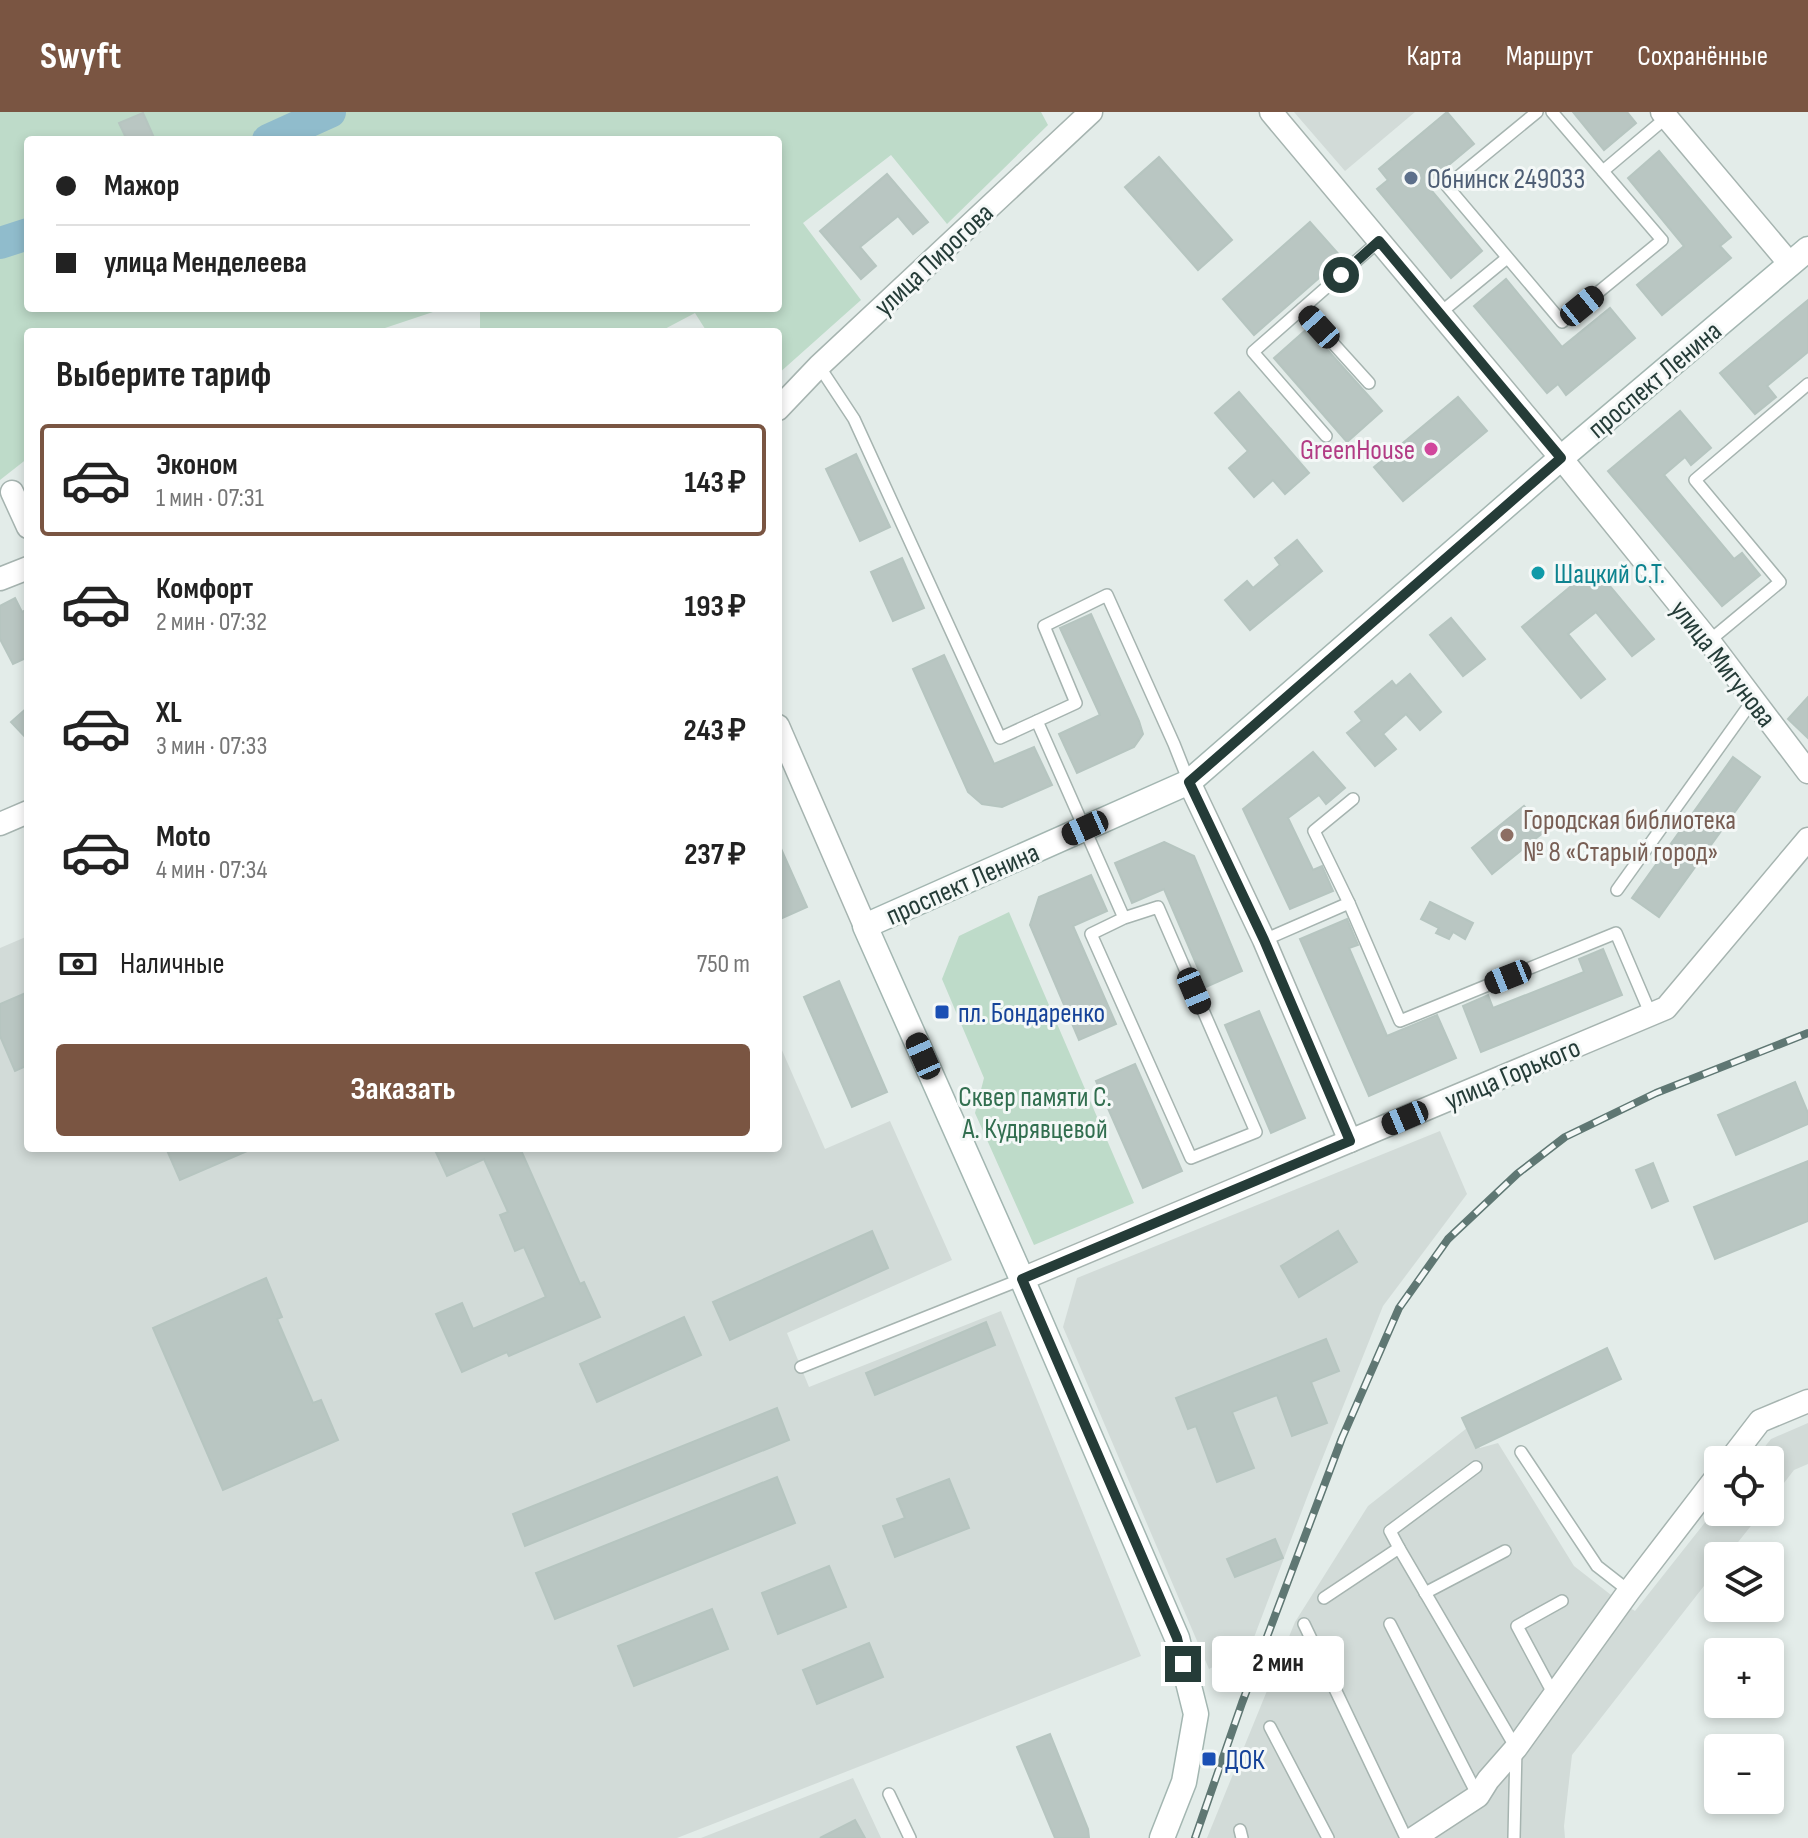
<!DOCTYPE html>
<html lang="ru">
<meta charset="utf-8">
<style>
:root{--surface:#fff;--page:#f2f2f2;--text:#222;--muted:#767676;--line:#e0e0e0;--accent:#7a5542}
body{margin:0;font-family:"Sofia Sans Condensed",sans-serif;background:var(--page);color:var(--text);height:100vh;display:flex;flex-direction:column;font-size:30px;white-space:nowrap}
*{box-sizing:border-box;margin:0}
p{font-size:26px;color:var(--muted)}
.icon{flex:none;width:44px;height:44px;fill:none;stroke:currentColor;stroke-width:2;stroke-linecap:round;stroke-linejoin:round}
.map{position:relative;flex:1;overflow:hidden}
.panel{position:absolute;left:24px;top:216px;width:758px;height:824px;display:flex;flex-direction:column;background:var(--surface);border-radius:8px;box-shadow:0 4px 12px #0003}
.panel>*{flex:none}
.top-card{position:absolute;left:24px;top:24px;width:758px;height:176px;border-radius:8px;box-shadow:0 4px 12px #0003;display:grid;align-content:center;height:176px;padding:0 32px;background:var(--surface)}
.tools{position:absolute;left:1704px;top:1334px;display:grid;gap:16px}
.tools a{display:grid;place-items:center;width:80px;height:80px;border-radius:8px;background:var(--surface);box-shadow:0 4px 12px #0003;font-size:40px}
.end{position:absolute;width:36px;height:36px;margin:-18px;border:10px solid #253c38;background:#fff;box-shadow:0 0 0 4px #fff}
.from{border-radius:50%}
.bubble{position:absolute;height:56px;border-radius:8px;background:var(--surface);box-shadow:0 4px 12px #0003;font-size:26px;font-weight:700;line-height:56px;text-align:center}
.car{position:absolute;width:24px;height:48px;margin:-24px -12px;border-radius:10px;box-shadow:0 0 6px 2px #0007;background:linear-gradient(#222 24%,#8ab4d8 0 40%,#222 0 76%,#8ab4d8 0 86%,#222 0)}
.top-card b{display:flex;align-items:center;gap:28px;height:76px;font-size:30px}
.top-card b+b{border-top:2px solid var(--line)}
.top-card i{width:20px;height:20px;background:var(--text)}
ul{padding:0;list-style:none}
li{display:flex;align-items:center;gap:24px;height:112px;margin:0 16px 12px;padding:0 16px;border:4px solid transparent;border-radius:8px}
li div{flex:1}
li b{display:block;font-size:30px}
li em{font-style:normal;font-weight:700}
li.selected{border-color:var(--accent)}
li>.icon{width:72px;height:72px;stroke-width:1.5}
h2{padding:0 32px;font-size:36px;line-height:96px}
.pay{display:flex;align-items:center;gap:20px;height:88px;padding:0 32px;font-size:30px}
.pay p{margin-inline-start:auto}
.cta{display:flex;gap:16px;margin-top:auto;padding:16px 32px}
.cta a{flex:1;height:92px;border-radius:8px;background:var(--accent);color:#fff;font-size:32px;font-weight:700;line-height:92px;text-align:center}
header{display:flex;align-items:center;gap:48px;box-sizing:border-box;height:112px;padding:0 40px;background:var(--accent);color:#fff}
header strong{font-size:38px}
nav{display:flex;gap:44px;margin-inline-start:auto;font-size:28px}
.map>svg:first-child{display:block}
.built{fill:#d2dbd8}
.green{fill:#bedbc9}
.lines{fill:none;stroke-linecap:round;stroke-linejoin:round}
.river{stroke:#90bccc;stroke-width:32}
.building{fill:#b9c6c2;stroke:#b6c5c0;stroke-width:2}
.lane-casing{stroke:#a6b4b0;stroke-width:14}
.street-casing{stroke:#a6b4b0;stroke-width:25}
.secondary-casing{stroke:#a3b6b1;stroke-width:27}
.lane{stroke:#fff;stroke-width:11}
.street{stroke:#fff;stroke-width:22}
.secondary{stroke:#fff;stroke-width:24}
.rail-casing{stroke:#5f7773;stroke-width:8}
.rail{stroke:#f4f8f7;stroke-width:5;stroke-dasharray:15;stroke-linecap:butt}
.route{stroke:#253c38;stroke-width:10}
.service-dot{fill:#5c6f8a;stroke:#f4f8f7;stroke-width:3}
.hotel-dot{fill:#d1479c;stroke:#f4f8f7;stroke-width:3}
.culture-dot{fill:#0f9aa8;stroke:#f4f8f7;stroke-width:3}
.education-dot{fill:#8d6e63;stroke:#f4f8f7;stroke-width:3}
.transit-dot{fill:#1a4fb4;stroke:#f4f8f7;stroke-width:3}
.labels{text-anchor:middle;stroke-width:6;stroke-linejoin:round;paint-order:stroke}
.service-label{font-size:28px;fill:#4e5e75;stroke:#f4f8f7;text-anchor:start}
.street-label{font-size:28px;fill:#253c38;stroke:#f4f8f7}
.hotel-label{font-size:28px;fill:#b23c85;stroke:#f4f8f7;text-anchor:end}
.culture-label{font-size:28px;fill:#0d838f;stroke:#f4f8f7;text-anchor:start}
.education-label{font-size:28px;fill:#785e54;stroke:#f4f8f7;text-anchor:start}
.transit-label{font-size:28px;fill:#164399;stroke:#f4f8f7;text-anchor:start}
.park-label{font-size:28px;fill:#326f50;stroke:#f4f8f7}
</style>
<header>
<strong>Swyft</strong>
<nav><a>Карта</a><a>Маршрут</a><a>Сохранённые</a></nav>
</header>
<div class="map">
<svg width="1808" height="1726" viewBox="0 0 1808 1726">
<rect width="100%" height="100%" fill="#e3ece9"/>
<g class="built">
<polygon points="1294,0 1415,0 1345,59"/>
<polygon points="28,824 28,1036 778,1036 778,929 825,1037 890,1009 952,1148 787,1221 809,1275 1001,1199 1141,1544 677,1726 0,1726 0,836"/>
<polygon points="1440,1019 1467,1082 1383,1194 1309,1380 1250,1536 1209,1557 1063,1215 1077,1166"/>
<polygon points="1808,1311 1808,1352 1794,1358 1770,1389 1770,1348 1754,1348 1771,1327"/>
<polygon points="1467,1316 1480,1336 1498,1331 1574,1454 1620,1490 1635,1499 1718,1394 1718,1400 1762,1400 1727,1444 1718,1444 1718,1456 1572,1643 1564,1714 1565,1726 1207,1726 1295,1510 1368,1394"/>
<polygon points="853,1666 881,1726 701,1726"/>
</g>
<g class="green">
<polygon points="0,0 1041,0 1048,13 947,112 891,43 803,111 861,188 778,262 778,220 707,220 695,201 659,220 480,220 480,196 778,196 778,28 28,28 28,196 445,196 373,220 28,220 28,346 0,368"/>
<polygon points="1009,800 1134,1091 1034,1133 975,1001 984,966 942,867 959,824"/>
</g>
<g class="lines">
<g class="river">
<polyline points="268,28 330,0"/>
<polyline points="0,131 28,122"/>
</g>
</g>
<g class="building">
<polygon points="1447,0 1474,32 1426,72 1482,139 1451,166 1377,77 1388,68 1379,57"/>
<polygon points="1573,0 1627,0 1636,11 1604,38"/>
<polygon points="143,1 155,28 127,28 119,11"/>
<polygon points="1659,39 1731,125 1720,134 1731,146 1662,203 1637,173 1684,134 1628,66"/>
<polygon points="1159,45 1232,128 1198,158 1125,75"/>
<polygon points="887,62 928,110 913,122 898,104 860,135 876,154 861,167 820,119"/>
<polygon points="1310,110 1342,146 1254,223 1223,187"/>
<polygon points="1506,167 1562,235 1610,196 1635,226 1566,283 1558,272 1547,281 1474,194"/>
<polygon points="1808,188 1808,240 1767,274 1776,285 1755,302 1720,261"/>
<polygon points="1308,216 1382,299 1347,330 1274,246"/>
<polygon points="1239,280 1309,361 1285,382 1273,368 1254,385 1229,356 1248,339 1215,301"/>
<polygon points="1458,285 1487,319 1403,389 1374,355"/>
<polygon points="1680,299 1711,336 1691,353 1685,345 1664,363 1734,447 1742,441 1760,463 1722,494 1608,359"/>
<polygon points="856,342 890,415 860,429 826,357"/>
<polygon points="1297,428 1322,459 1250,518 1225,488 1247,469 1253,476 1280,453 1275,446"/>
<polygon points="902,446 924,496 893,509 871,460"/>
<polygon points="1594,455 1654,527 1632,544 1596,500 1568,522 1605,567 1581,586 1522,515"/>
<polygon points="15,486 22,500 28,497 28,545 13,552 0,527 0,494"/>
<polygon points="1091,502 1139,609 1143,622 1134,635 1077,661 1059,622 1100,603 1060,516"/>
<polygon points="1451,506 1485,547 1463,564 1430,523"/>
<polygon points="944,543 994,652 1034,635 1052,673 1002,695 982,692 968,680 913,557"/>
<polygon points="1410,562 1441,600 1420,618 1406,602 1383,622 1396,637 1375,654 1347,621 1362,609 1355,600 1392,569 1396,574"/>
<polygon points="1808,585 1808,626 1788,607"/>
<polygon points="28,595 28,628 11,610"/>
<polygon points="1313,640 1345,676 1326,692 1319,683 1288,706 1313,758 1322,754 1333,779 1290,797 1243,697"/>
<polygon points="1733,645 1760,665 1659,805 1632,786"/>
<polygon points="1524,694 1545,719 1492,762 1472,736"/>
<polygon points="778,730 807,795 778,808"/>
<polygon points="1164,730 1194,744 1242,859 1206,875 1164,777 1132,791 1115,751"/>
<polygon points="1091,763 1107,799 1073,814 1116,912 1079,928 1030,813 1039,785"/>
<polygon points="1430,790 1473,811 1465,827 1453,820 1449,827 1436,821 1439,816 1421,807"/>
<polygon points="1347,807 1358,833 1349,836 1387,924 1437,903 1456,946 1369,984 1300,827"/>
<polygon points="1603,837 1622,883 1481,940 1463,894 1488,883 1493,896 1584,860 1579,847"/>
<polygon points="839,869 887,980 852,995 804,885"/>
<polygon points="28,880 28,953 15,959 0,924 0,892"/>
<polygon points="1259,899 1305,1006 1271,1021 1225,913"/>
<polygon points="1135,952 1182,1059 1143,1076 1096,969"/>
<polygon points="1795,970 1808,1001 1808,1012 1736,1043 1718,1003"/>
<polygon points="166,1036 254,1036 180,1068"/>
<polygon points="434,1036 520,1036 580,1172 584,1170 600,1205 509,1244 507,1240 462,1260 436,1202 462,1191 473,1217 546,1185 524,1135 515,1139 500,1103 508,1100 484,1047 447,1064"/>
<polygon points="1808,1049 1808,1109 1715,1147 1694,1095"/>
<polygon points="1653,1051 1668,1089 1652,1096 1636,1058"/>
<polygon points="872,1119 888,1156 730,1228 713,1190"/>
<polygon points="1338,1119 1357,1150 1299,1185 1281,1154"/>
<polygon points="266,1166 282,1205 277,1207 313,1291 321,1288 338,1328 223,1378 153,1216"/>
<polygon points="684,1205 701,1243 597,1290 580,1252"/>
<polygon points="986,1210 995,1233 875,1283 866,1261"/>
<polygon points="1326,1227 1339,1259 1311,1270 1327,1311 1292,1324 1277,1283 1232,1300 1254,1356 1217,1370 1196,1314 1188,1317 1176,1286"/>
<polygon points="1607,1236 1621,1267 1476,1336 1462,1306"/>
<polygon points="777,1296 789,1328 525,1434 513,1402"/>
<polygon points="777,1365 795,1411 555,1507 536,1461"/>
<polygon points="949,1367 969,1416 895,1445 883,1414 905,1406 897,1387"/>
<polygon points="1275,1427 1283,1446 1235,1465 1227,1447"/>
<polygon points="829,1454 846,1495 778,1522 762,1481"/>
<polygon points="712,1497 728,1537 634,1574 618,1534"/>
<polygon points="869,1531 883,1565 817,1592 803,1558"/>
<polygon points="1050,1622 1088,1717 1089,1726 1055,1726 1017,1635"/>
<polygon points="855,1708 865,1726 820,1726"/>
</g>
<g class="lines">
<g class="lane-casing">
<g id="lane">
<polyline points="1537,0 1447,74 1562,210 1662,128 1552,0"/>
<polyline points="1603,59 1667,5"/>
<polyline points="1302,197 1369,271"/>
<polyline points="1440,201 1507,146"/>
<polyline points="819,254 854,307 1000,626 1037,609 1124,806 1091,822 1191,1046 1256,1020 1158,795 1124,806"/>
<polyline points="1326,324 1253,240 1379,129"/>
<polyline points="1709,529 1780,470 1695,368 1808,272"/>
<polyline points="1037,609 1076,591 1044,514 1107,483 1174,632 1189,670"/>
<polyline points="1617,778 1753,588"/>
<polyline points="1349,791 1400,909 1616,821 1651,903"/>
<polyline points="1264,828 1349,791 1314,719 1353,687"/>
<polyline points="801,1255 1022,1167"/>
<polyline points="1521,1340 1597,1454 1629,1479"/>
<polyline points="1399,1436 1390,1419 1476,1355"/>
<polyline points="1425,1481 1505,1439"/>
<polyline points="1324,1486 1399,1436 1516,1636 1514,1726"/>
<polyline points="1304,1512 1406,1726"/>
<polyline points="1390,1512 1478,1684"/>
<polyline points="1554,1583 1517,1514 1562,1489"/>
<polyline points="1270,1615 1328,1726"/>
<polyline points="889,1682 910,1726"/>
<polyline points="1240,1718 1242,1726"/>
</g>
</g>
<g class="street-casing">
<g id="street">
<polyline points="1271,0 1561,346 1709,529 1808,660"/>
<polyline points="1662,0 1790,152"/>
<polyline points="778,297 819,254 1091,0"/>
<polyline points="12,380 28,415"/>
<polyline points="0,467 28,456"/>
<polyline points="778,614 865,814"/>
<polyline points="1189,670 1264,828 1350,1029"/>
<polyline points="0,712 28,700"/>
<polyline points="1022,1167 1666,896 1808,727"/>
<polyline points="1730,1348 1760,1309 1808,1289"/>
<polyline points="1414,1726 1478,1684 1488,1668 1516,1636 1629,1479 1718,1363"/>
</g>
</g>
<g class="secondary-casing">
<polyline id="secondary" points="1162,1726 1184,1670 1196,1602 1177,1526 1022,1167 865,814 1189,670 1561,346 1808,137"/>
</g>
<use href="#lane" class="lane"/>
<use href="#street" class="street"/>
<use href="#secondary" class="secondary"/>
<g class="rail-casing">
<polyline id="rail" points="1195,1726 1242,1591 1342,1326 1399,1196 1448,1127 1517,1062 1565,1025 1656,981 1808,921"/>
</g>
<use href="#rail" class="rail"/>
</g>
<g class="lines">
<polyline class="route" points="1183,1552 1177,1526 1022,1167 1350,1029 1264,828 1189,670 1561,346 1379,129 1341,163"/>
</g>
<circle class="service-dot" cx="1411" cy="66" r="8"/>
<circle class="hotel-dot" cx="1431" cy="337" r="8"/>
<circle class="culture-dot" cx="1538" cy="461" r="8"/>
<circle class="education-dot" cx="1507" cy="723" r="8"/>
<g class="transit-dot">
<rect x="934" y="892" width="16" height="16" rx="4"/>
<rect x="1201" y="1639" width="16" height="16" rx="4"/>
</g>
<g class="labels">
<g class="service-label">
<text x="1427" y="76">Обнинск 249033</text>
</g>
<g class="street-label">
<text transform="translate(933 147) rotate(-43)" y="10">улица Пирогова</text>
<text transform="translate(1654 267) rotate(-40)" y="10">проспект Ленина</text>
<text transform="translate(1724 551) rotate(52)" y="10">улица Мигунова</text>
<text transform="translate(962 771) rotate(-24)" y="10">проспект Ленина</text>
<text transform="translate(1512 961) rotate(-23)" y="10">улица Горького</text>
</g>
<g class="hotel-label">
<text x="1415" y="347">GreenHouse</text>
</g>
<g class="culture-label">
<text x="1554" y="471">Шацкий С.Т.</text>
</g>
<g class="education-label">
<text x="1523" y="717">Городская библиотека<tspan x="1523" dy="32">№ 8 «Старый город»</tspan></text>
</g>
<g class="transit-label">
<text x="958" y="910">пл. Бондаренко</text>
<text x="1225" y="1657">ДОК</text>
</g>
<g class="park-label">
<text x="1035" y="994">Сквер памяти С.<tspan x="1035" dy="32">А. Кудрявцевой</tspan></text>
</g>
</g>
</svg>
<div class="tools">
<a><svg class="icon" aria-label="locate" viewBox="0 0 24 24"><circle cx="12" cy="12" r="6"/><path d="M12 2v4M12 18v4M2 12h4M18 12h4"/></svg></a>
<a><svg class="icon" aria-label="layers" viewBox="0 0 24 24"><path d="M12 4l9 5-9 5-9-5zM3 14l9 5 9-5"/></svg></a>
<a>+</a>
<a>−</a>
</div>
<i class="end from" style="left:1341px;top:163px"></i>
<i class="end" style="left:1183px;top:1552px"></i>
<div class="bubble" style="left:1212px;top:1524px;width:132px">2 мин</div>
<i class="car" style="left:1582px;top:194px;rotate:51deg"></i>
<i class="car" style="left:1319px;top:215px;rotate:318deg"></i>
<i class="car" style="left:1085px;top:716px;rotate:246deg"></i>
<i class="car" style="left:1508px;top:865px;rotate:248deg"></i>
<i class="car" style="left:1194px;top:879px;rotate:157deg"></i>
<i class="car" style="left:923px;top:944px;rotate:336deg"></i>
<i class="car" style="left:1405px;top:1006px;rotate:247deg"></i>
<div class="top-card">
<b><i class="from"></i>Мажор</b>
<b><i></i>улица Менделеева</b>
</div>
<section class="panel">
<h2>Выберите тариф</h2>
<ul>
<li class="selected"><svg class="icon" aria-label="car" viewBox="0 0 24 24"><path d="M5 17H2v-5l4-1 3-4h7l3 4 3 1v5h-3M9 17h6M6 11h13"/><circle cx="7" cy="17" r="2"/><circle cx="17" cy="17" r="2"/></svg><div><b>Эконом</b><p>1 мин · 07:31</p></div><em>143 ₽</em></li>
<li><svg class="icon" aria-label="car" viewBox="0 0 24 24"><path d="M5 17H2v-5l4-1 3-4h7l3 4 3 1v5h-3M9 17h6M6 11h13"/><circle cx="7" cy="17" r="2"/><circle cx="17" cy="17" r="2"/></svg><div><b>Комфорт</b><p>2 мин · 07:32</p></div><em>193 ₽</em></li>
<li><svg class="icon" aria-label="car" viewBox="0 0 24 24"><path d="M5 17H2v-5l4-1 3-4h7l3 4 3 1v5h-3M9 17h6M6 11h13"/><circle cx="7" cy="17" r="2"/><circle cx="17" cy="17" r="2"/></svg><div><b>XL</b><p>3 мин · 07:33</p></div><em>243 ₽</em></li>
<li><svg class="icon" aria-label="car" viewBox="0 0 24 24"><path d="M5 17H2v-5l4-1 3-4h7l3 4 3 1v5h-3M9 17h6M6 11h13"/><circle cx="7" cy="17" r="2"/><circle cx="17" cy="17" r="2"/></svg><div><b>Moto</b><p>4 мин · 07:34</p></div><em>237 ₽</em></li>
</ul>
<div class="pay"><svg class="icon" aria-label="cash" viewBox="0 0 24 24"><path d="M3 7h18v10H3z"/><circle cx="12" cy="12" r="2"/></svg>Наличные<p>750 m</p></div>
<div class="cta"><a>Заказать</a></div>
</section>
</div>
